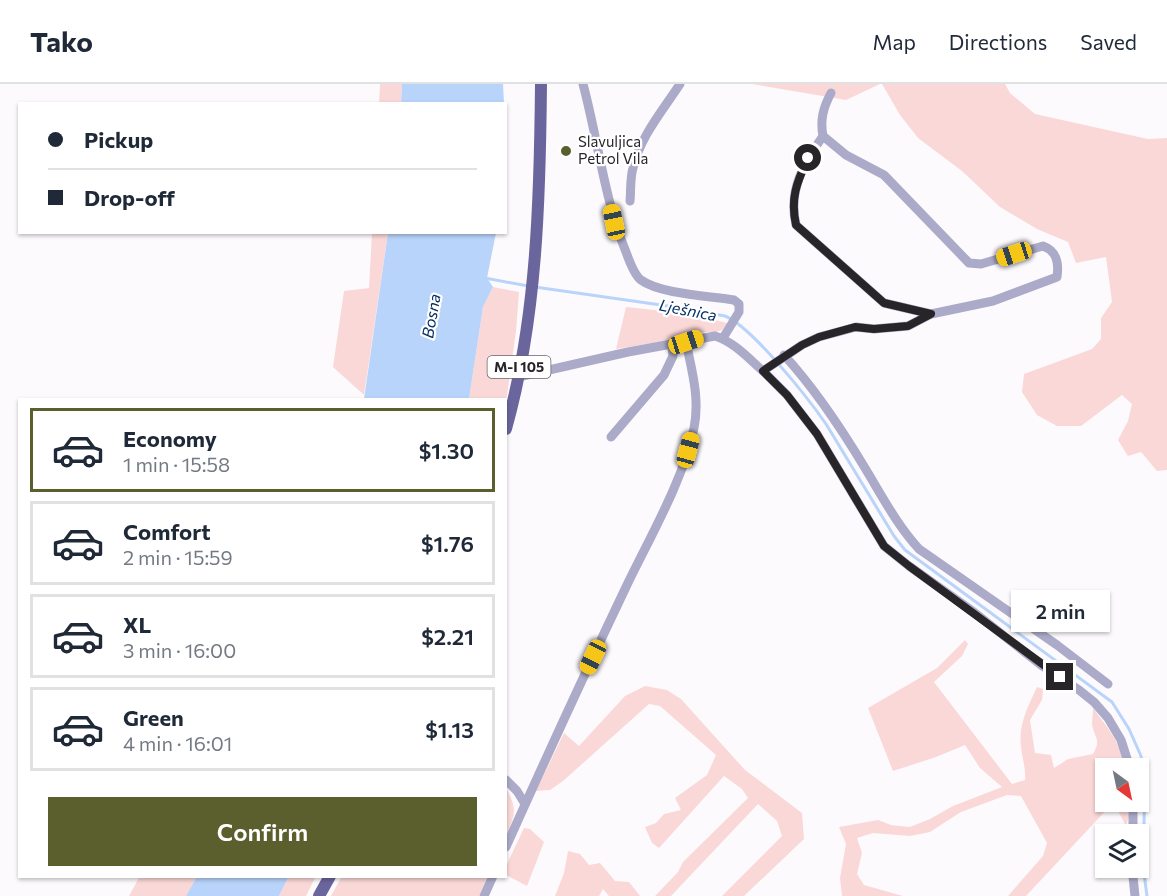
<!DOCTYPE html>
<meta charset="utf-8">
<style>
:root{--surface:#fff;--page:#f6f6f7;--text:#1f2937;--muted:#747a83;--line:#e0e1e3;--accent:#5b5f2d}
body{margin:0;font-family:Commissioner,sans-serif;background:var(--page);color:var(--text);height:100vh;display:flex;flex-direction:column;font-size:22px;white-space:nowrap}
*{box-sizing:border-box;margin:0}
p{font-size:20px;color:var(--muted)}
.icon{flex:none;width:33px;height:33px;fill:none;stroke:currentColor;stroke-width:2;stroke-linecap:round;stroke-linejoin:round}
.map{position:relative;flex:1;overflow:hidden}
.sheet{position:absolute;left:18px;top:314px;width:489px;height:480px;display:flex;flex-direction:column;background:var(--surface);border-radius:0px;box-shadow:0 2px 4px #0004}
.sheet>*{flex:none}
.hud{position:absolute;left:18px;top:18px;width:489px;height:132px;border-radius:0px;box-shadow:0 2px 4px #0004;display:grid;align-content:center;height:132px;padding:0 30px;background:var(--surface)}
.needle{width:39px;rotate:147deg}
.fabs{position:absolute;left:1095px;top:674px;display:grid;gap:12px}
.fabs a{display:grid;place-items:center;width:54px;height:54px;border-radius:0px;background:var(--surface);box-shadow:0 2px 4px #0004;font-size:30px}
.end{position:absolute;width:27px;height:27px;margin:-14px;border:8px solid #282529;background:#fff;box-shadow:0 0 0 3px #fff}
.from{border-radius:50%}
.bubble{position:absolute;height:42px;border-radius:0px;background:var(--surface);box-shadow:0 2px 4px #0004;font-size:20px;font-weight:600;line-height:42px;text-align:center}
.car{position:absolute;width:18px;height:36px;margin:-18px -9px;border-radius:8px;box-shadow:0 0 4px 2px #0007;background:linear-gradient(#f5c518 24%,#345 0 40%,#f5c518 0 76%,#345 0 86%,#f5c518 0)}
.hud b{display:flex;align-items:center;gap:21px;height:57px;font-size:22px}
.hud b+b{border-top:2px solid var(--line)}
.hud i{width:15px;height:15px;background:var(--text)}
ul{padding:10px 0 0;list-style:none}
li{display:flex;align-items:center;gap:18px;height:84px;margin:0 12px 9px;padding:0 18px;border:3px solid var(--line);border-radius:0px}
li div{flex:1}
li b{display:block;font-size:22px}
li em{font-style:normal;font-weight:600}
li.on{border-color:var(--accent)}
li>.icon{width:54px;height:54px;stroke-width:1.5}
.primary-button{display:flex;gap:12px;margin-top:auto;padding:12px 30px}
.primary-button a{flex:1;height:69px;border-radius:0px;background:var(--accent);color:#fff;font-size:24px;font-weight:600;line-height:69px;text-align:center}
header{display:flex;align-items:center;gap:36px;box-sizing:border-box;height:84px;padding:0 30px;background:var(--surface);border-bottom:2px solid var(--line)}
header strong{font-size:28px}
nav{display:flex;gap:33px;margin-inline-start:auto;font-size:21px}
.map>svg:first-child{display:block}
.green{fill:#fad8d7}
.water{fill:#b9d4fa}
.lines{fill:none;stroke-linecap:round;stroke-linejoin:round}
.stream{stroke:#b9d4fa;stroke-width:3}
.minor{stroke:#abaac9;stroke-width:9}
.major{stroke:#6b659d;stroke-width:12}
.route{stroke:#282529;stroke-width:8}
.poi-dot{fill:#5b5f2d;stroke:#fff;stroke-width:2}
.labels{text-anchor:middle;stroke-width:4.5;stroke-linejoin:round;paint-order:stroke}
.shield{fill:#fff;stroke:#686669;stroke-width:1.5}
.shield-label{font-size:14px;font-weight:bold;fill:#282529}
.poi-label{font-size:15px;fill:#282529;stroke:#fff;text-anchor:start}
.water-label{font-size:16px;font-style:italic;fill:#042f65;stroke:#fff}
</style>
<header>
<strong>Tako</strong>
<nav><a>Map</a><a>Directions</a><a>Saved</a></nav>
</header>
<div class="map">
<svg width="1167" height="812" viewBox="0 0 1167 812">
<rect width="100%" height="100%" fill="#fdfafe"/>
<g class="green">
<polygon points="380,0 402,0 401,19 379,20"/>
<polygon points="752,0 880,0 846,16"/>
<polygon points="882,0 1005,0 1010,9 1035,30 1148,55 1167,54 1167,386 1157,387 1141,368 1128,372 1118,356 1128,337 1132,320 1122,311 1081,342 1057,342 1037,331 1022,308 1024,290 1092,265 1101,255 1101,234 1112,218 1106,173 1076,179 1068,158 1037,145 1000,123 962,87 918,54 900,31"/>
<polygon points="372,149 388,149 364,311 333,283 344,207 369,204"/>
<polygon points="493,203 519,208 516,247 507,311 506,316 469,315 483,223"/>
<polygon points="626,223 692,230 727,239 722,246 716,248 703,248 684,254 616,265"/>
<path d="M965,556L968,560L962,572L934,598L1012,700L1025,696C1026,684 1022,674 1021,663C1018,640 1028,623 1037,603L1043,605L1042,616L1030,636L1035,669L1051,671L1054,684L1068,675L1093,670C1102,655 1094,654 1092,640C1092,635 1093,629 1093,624C1107,643 1122,660 1124,684H1106V717H1127L1129,732L1126,742L1116,723L1110,722L1026,812H1008L1043,772L1047,759L1021,712L1007,711L961,728L930,748L910,752L873,749L857,754L862,769L857,790L864,801L903,812H842L840,794L846,760L839,743L878,736L891,741L910,743L930,735L953,722L1002,703L980,684L965,661L936,673L893,687L868,624L937,584Z"/>
<polygon points="645,602 667,606 681,615 745,686 802,729 804,755 744,812 722,812 782,752 777,737 758,720 671,812 655,812 678,788 683,778 748,714 742,705 724,692 659,764 652,759 645,743 656,739 664,730 681,726 675,714 707,691 716,671 660,622 649,620 563,697 550,706 536,707 564,649 579,662 625,612"/>
<path d="M506,704C518,726 515,730 506,752Z"/>
<polygon points="524,744 530,745 544,758 527,802 506,791 506,782"/>
<polygon points="568,767 580,770 589,781 600,779 615,797 629,798 640,812 609,812 603,805 599,812 555,812 564,789"/>
<polygon points="140,792 197,792 186,812 129,812"/>
<polygon points="289,792 316,792 306,812 279,812"/>
<polygon points="342,792 488,792 479,812 331,812"/>
</g>
<g class="water">
<polygon points="402,0 503,0 504,19 401,19"/>
<polygon points="388,149 496,149 487,194 493,203 483,223 469,315 364,315"/>
<polygon points="197,792 289,792 279,812 186,812"/>
</g>
<g class="lines">
<g class="stream">
<polyline points="485,194 528,202"/>
<path d="M535,203L668,222L725,232C752,243 808,314 826,340L894,452L905,466L1112,618L1129,645L1141,672L1145,697L1143,782L1147,812"/>
</g>
<g class="minor">
<path d="M583,0C598,56 604,114 626,168C629,176 634,191 641,196C660,210 710,212 734,216L739,220V228L723,254"/>
<path d="M823,52C803,80 788,107 796,141L884,219L931,230"/>
<path d="M630,117C631,106 630,94 633,84C640,53 663,26 680,0"/>
<path d="M784,271C816,306 841,344 865,384C882,412 897,441 919,465L1057,561L1108,600"/>
<polyline points="763,287 787,311 817,350 884,462 909,482 975,529 1041,581 1079,606 1094,618 1108,634 1121,656 1130,684"/>
<path d="M518,293L628,268L715,252C734,258 748,274 763,287L802,261L819,253L856,243L874,245L908,242L931,230L993,217L1057,193C1059,179 1057,167 1043,162L981,180L969,179L884,91L846,71L823,52C820,36 823,24 831,9"/>
<polyline points="611,353 664,291 673,272 672,261"/>
<polyline points="506,696 517,707 525,720"/>
<polyline points="1133,750 1133,717"/>
<path d="M506,763C545,676 585,589 626,503C649,455 684,395 694,344C700,315 692,287 686,258"/>
<polyline points="1132,783 1135,812"/>
<polyline points="484,812 493,792"/>
</g>
<g class="major">
<path d="M506,345C537,234 540,114 541,0"/>
<polyline points="319,812 330,792"/>
</g>
</g>
<g class="lines">
<path class="route" d="M808,74C797,98 790,114 796,141L884,219L931,230L908,242L874,245L855,243L819,253L802,261L763,287L787,311L817,350L884,462L909,482L1060,593"/>
</g>
<circle class="poi-dot" cx="566" cy="67" r="6"/>
<g class="labels">
<rect class="shield" x="487.5" y="272" width="63" height="22" rx="4.5"/>
<g class="shield-label">
<text x="519" y="288">M-I 105</text>
</g>
<g class="poi-label">
<text x="578" y="63">Slavuljica<tspan x="578" dy="17">Petrol Vila</tspan></text>
</g>
<g class="water-label">
<text transform="translate(688 226) rotate(11)" y="6">Lješnica</text>
<text transform="translate(431 232) rotate(-80)" y="6">Bosna</text>
</g>
</g>
</svg>
<div class="fabs">
<a><svg class="needle" viewBox="-14 -14 28 28"><path d="M0-13l5 13h-10z" fill="#e53935"/><path d="M0 13l5-13h-10z" fill="#747a83"/></svg></a>
<a><svg class="icon" aria-label="layers" viewBox="0 0 24 24"><path d="M12 4l9 5-9 5-9-5zM3 14l9 5 9-5"/></svg></a>
</div>
<i class="end from" style="left:808px;top:74px"></i>
<i class="end" style="left:1060px;top:593px"></i>
<div class="bubble" style="left:1011px;top:506px;width:99px">2 min</div>
<i class="car" style="left:614px;top:138px;rotate:348deg"></i>
<i class="car" style="left:1014px;top:170px;rotate:252deg"></i>
<i class="car" style="left:686px;top:258px;rotate:72deg"></i>
<i class="car" style="left:688px;top:366px;rotate:15deg"></i>
<i class="car" style="left:593px;top:573px;rotate:206deg"></i>
<div class="hud">
<b><i class="from"></i>Pickup</b>
<b><i></i>Drop-off</b>
</div>
<section class="sheet">
<ul>
<li class="on"><svg class="icon" aria-label="car" viewBox="0 0 24 24"><path d="M5 17H2v-5l4-1 3-4h7l3 4 3 1v5h-3M9 17h6M6 11h13"/><circle cx="7" cy="17" r="2"/><circle cx="17" cy="17" r="2"/></svg><div><b>Economy</b><p>1 min · 15:58</p></div><em>$1.30</em></li>
<li><svg class="icon" aria-label="car" viewBox="0 0 24 24"><path d="M5 17H2v-5l4-1 3-4h7l3 4 3 1v5h-3M9 17h6M6 11h13"/><circle cx="7" cy="17" r="2"/><circle cx="17" cy="17" r="2"/></svg><div><b>Comfort</b><p>2 min · 15:59</p></div><em>$1.76</em></li>
<li><svg class="icon" aria-label="car" viewBox="0 0 24 24"><path d="M5 17H2v-5l4-1 3-4h7l3 4 3 1v5h-3M9 17h6M6 11h13"/><circle cx="7" cy="17" r="2"/><circle cx="17" cy="17" r="2"/></svg><div><b>XL</b><p>3 min · 16:00</p></div><em>$2.21</em></li>
<li><svg class="icon" aria-label="car" viewBox="0 0 24 24"><path d="M5 17H2v-5l4-1 3-4h7l3 4 3 1v5h-3M9 17h6M6 11h13"/><circle cx="7" cy="17" r="2"/><circle cx="17" cy="17" r="2"/></svg><div><b>Green</b><p>4 min · 16:01</p></div><em>$1.13</em></li>
</ul>
<div class="primary-button"><a>Confirm</a></div>
</section>
</div>
